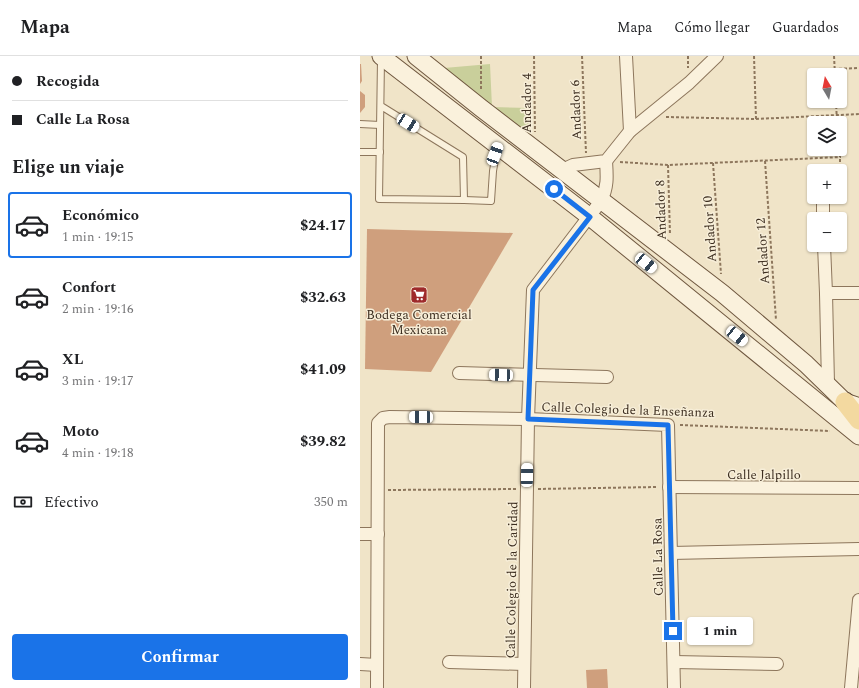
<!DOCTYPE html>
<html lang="es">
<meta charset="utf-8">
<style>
:root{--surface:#fff;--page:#f6f6f6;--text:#202124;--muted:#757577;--line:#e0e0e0;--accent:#1a73e8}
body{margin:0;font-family:Spectral,serif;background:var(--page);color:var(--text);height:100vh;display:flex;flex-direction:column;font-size:15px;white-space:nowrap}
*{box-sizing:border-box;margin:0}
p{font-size:13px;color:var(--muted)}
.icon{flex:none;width:22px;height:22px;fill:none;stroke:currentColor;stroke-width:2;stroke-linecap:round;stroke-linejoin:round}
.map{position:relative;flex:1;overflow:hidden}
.details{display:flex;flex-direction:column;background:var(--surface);width:360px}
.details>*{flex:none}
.banner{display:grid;align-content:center;height:88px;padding:0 12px;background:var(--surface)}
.needle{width:26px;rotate:350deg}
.controls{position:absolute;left:447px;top:12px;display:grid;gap:8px}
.controls a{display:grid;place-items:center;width:40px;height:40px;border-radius:4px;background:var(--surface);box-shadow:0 1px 3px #0004;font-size:20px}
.end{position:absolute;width:18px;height:18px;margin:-9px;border:5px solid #1a73e8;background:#fff;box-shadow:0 0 0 2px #fff}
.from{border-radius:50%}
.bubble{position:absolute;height:28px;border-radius:4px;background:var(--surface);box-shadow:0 1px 3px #0004;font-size:13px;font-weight:700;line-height:28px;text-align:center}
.car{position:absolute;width:12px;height:24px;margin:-12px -6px;border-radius:5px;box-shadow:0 0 3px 1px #0007;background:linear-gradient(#fff 24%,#345 0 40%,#fff 0 76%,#345 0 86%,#fff 0)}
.banner b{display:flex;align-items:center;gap:14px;height:38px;font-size:15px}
.banner b+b{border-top:1px solid var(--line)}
.banner i{width:10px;height:10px;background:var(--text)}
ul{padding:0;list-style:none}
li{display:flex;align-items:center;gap:12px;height:66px;margin:0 8px 6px;padding:0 4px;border:2px solid transparent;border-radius:4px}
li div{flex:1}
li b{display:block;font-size:15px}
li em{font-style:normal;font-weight:700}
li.active{border-color:var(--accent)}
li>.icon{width:36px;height:36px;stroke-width:1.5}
h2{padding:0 12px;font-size:18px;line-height:48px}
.pay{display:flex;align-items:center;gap:10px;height:44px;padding:0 12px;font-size:15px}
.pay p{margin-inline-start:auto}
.button{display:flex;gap:8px;margin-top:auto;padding:8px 12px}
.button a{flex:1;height:46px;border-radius:4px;background:var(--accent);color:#fff;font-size:16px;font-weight:700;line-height:46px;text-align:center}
header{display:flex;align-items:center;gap:24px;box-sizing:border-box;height:56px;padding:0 20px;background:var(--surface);border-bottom:1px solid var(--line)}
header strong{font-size:19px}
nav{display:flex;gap:22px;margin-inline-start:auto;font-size:14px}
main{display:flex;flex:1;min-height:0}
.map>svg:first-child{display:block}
.green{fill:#c9cf9b}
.building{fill:#cf9f7d}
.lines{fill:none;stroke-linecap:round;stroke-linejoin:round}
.lane-casing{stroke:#8d765c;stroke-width:8}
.street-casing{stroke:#8d765c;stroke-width:14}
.secondary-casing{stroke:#6f573f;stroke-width:19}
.primary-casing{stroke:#5b4430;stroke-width:21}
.path{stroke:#8d765c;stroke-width:2;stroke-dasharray:3 2;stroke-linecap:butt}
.lane{stroke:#faf1dc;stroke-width:6}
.street{stroke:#faf1dc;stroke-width:12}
.secondary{stroke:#faf1dc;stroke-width:17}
.primary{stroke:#f3d9a0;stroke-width:19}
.route{stroke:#1a73e8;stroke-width:5}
.labels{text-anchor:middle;stroke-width:3;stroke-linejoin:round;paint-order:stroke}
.street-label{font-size:13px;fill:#3d2e20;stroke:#f7eed8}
.poi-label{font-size:13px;fill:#3d2e20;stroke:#f7eed8}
</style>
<header>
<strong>Mapa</strong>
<nav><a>Mapa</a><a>Cómo llegar</a><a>Guardados</a></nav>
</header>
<main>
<section class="details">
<div class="banner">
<b><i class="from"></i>Recogida</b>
<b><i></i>Calle La Rosa</b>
</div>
<h2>Elige un viaje</h2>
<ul>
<li class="active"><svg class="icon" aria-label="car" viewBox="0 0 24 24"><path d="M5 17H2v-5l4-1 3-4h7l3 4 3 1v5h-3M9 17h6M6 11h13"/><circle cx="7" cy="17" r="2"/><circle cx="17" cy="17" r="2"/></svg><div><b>Económico</b><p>1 min · 19:15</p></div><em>$24.17</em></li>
<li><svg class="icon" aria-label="car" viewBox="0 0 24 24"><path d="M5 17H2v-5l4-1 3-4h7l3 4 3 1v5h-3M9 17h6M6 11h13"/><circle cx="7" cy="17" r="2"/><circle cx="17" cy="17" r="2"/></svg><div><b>Confort</b><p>2 min · 19:16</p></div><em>$32.63</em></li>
<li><svg class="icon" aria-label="car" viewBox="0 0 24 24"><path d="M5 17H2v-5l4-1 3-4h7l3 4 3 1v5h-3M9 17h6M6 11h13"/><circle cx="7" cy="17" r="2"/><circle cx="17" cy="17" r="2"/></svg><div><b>XL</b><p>3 min · 19:17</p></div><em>$41.09</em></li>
<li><svg class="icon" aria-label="car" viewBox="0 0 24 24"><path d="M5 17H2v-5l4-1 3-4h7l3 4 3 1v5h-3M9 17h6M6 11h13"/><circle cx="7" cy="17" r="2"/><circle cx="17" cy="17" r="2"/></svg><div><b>Moto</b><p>4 min · 19:18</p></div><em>$39.82</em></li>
</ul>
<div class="pay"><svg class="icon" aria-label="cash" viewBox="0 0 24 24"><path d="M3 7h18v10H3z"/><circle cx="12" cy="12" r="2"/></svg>Efectivo<p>350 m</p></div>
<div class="button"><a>Confirmar</a></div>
</section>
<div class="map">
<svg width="499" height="632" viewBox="0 0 499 632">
<rect width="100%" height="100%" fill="#f0e4c8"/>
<polygon class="green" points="130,8 132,51 169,52 171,85 84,12"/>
<g class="building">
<polygon points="0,8 1,8 2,25 0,28"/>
<polygon points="0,35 5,39 5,51 0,57"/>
<polygon points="7,173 153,177 71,316 5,313"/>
<polygon points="247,613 248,632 227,632 226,614"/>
</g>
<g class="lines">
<g class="lane-casing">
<g id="lane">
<polyline points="21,3 19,143 104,144 103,101 21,50"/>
<polyline points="0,68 20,69"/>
<polyline points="0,96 20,96"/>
<polyline points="104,144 131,145 133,115 137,92"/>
</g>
</g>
<g class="street-casing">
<g id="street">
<polyline points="266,0 270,75"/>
<polyline points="202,114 213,109 246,105 270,75 329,27 357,0"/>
<polyline points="463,142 463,163"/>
<polyline points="464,189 466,237"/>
<polyline points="99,317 247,321"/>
<polyline points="468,328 466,237 499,237"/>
<polyline points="309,431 499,432"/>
<polyline points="0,478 18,478"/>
<polyline points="311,497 499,493"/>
<polyline points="89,606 164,608"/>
<polyline points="314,606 417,608"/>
<polyline points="0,608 17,609"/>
<polyline points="17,632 18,367 23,362 30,361 168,363 308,369 314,632"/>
<path d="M164,632L168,363L173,234L241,145C248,131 247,120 246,105"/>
<polyline points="491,632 499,544"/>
</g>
</g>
<g class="secondary-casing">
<g id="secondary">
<polyline points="21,0 230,161 499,380"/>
<polyline points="56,0 121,52 362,237 446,308 485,346 497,350"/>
</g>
</g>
<g class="primary-casing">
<polyline id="primary" points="485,346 499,364"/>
</g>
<g class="path">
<polyline points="121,0 121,35"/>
<polyline points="174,0 175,76"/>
<polyline points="222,0 226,97"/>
<polyline points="328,0 328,12"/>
<polyline points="394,0 396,63"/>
<polyline points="474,0 475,19"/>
<polyline points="474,13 499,12"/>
<polyline points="476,45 477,67"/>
<polyline points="306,61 396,63 499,58"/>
<polyline points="480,93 480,123"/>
<polyline points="405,105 416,264"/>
<polyline points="260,106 308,109 481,101"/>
<polyline points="353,107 361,218"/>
<polyline points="308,109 310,179"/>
<polyline points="320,369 470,375"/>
<polyline points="178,433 298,431"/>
<polyline points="28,434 156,433"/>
</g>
<use href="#lane" class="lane"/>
<use href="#street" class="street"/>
<use href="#secondary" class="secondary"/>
<use href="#primary" class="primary"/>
</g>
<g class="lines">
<polyline class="route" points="194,133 230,161 173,234 168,363 308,369 313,575"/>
</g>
<defs>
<g id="supermarket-square" transform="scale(0.9)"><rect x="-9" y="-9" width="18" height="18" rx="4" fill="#9e2a2b" stroke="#f7eed8"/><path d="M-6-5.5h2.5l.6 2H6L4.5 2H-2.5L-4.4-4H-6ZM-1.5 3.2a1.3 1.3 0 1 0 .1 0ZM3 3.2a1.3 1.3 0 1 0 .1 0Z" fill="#fff"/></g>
</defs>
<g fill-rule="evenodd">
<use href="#supermarket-square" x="59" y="239"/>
</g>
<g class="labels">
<g class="street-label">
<text transform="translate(166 47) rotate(-90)" y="5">Andador 4</text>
<text transform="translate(215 54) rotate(-92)" y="5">Andador 6</text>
<text transform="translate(300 154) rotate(-92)" y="5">Andador 8</text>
<text transform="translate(349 173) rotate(-94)" y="5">Andador 10</text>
<text transform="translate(402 195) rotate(-94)" y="5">Andador 12</text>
<text transform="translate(268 353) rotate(2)" y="5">Calle Colegio de la Enseñanza</text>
<text x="404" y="423">Calle Jalpillo</text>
<text transform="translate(297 501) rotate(-91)" y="5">Calle La Rosa</text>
<text transform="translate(151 524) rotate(-89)" y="5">Calle Colegio de la Caridad</text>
</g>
<g class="poi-label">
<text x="59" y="263">Bodega Comercial<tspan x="59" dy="15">Mexicana</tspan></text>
</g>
</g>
</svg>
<div class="controls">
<a><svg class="needle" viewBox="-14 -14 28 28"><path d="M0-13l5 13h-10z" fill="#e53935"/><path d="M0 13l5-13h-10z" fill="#757577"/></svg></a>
<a><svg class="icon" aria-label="layers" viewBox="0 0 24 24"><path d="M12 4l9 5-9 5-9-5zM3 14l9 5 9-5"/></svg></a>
<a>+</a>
<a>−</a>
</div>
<i class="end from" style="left:194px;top:133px"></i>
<i class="end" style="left:313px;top:575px"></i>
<div class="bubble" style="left:327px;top:561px;width:66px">1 min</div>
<i class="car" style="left:48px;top:67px;rotate:122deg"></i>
<i class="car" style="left:135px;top:98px;rotate:20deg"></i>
<i class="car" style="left:286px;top:207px;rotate:129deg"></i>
<i class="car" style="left:377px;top:280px;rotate:129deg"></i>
<i class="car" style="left:141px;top:319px;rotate:272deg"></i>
<i class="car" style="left:61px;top:361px;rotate:271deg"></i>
<i class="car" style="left:167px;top:419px;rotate:1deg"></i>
</div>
</main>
